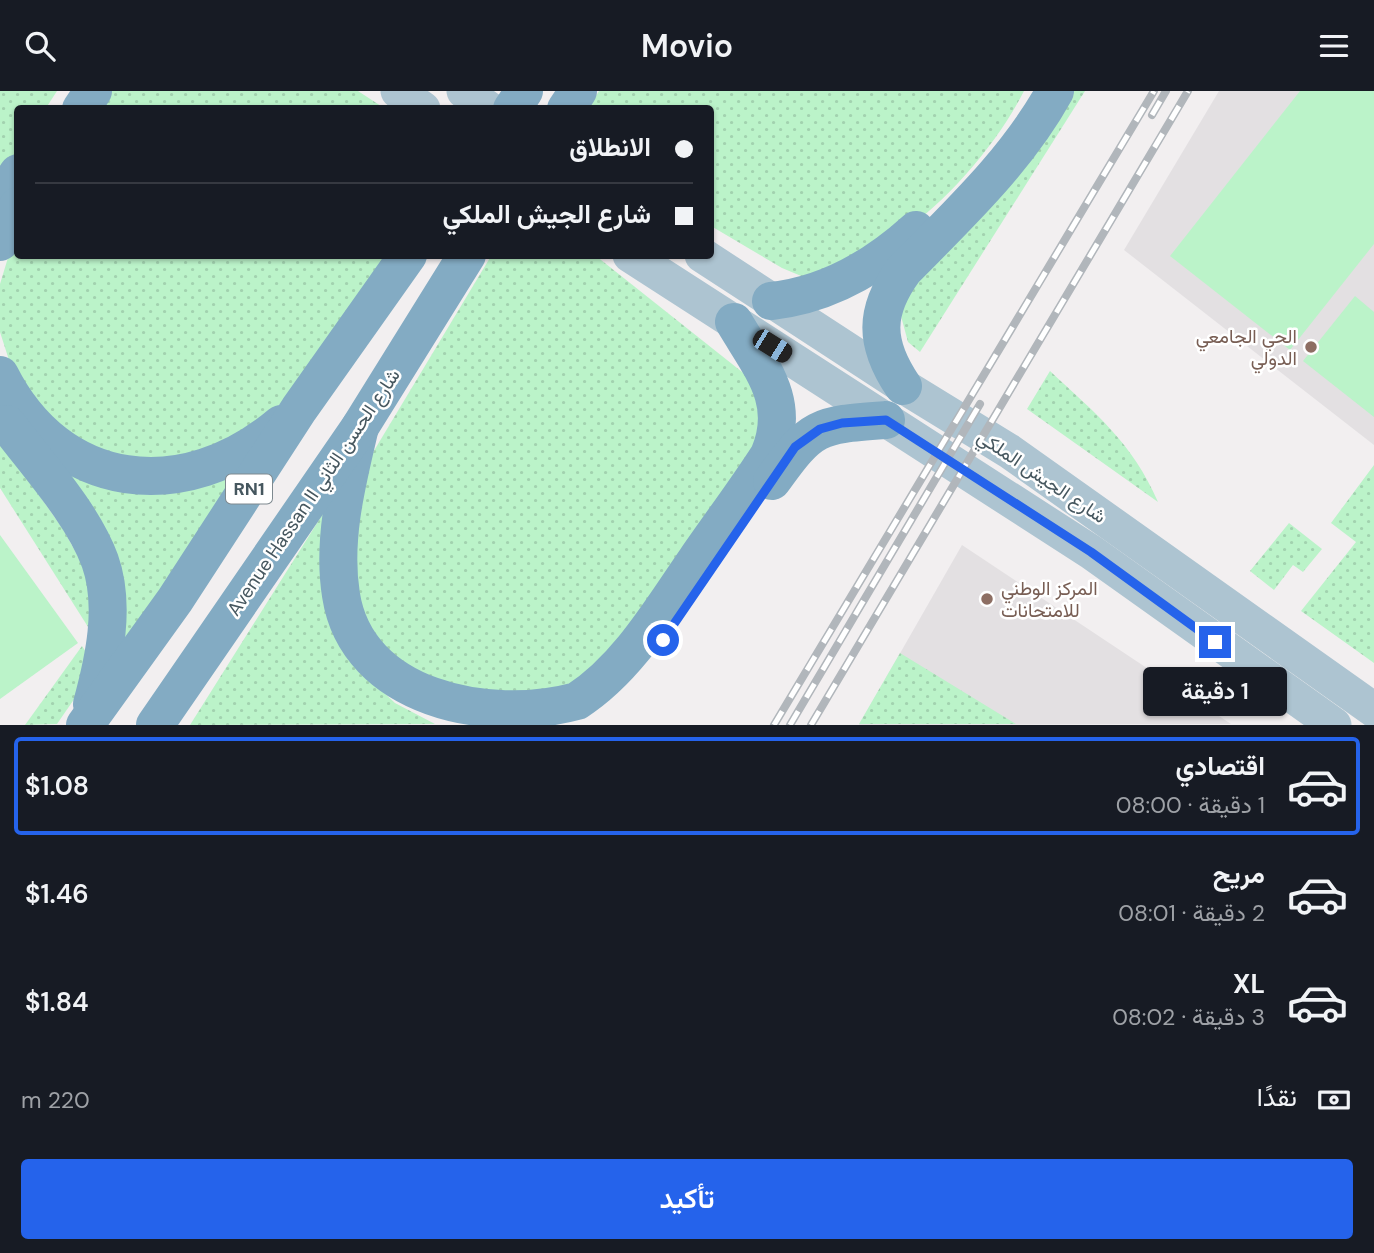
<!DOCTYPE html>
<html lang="ar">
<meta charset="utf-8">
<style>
:root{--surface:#171b24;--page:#242831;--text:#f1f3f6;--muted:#9ea1a6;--line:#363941;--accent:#2563eb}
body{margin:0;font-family:"DM Sans",Vazirmatn,sans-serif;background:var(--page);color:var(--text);direction:rtl;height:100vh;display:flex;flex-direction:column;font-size:26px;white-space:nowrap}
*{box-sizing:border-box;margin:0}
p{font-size:23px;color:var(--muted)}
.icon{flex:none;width:38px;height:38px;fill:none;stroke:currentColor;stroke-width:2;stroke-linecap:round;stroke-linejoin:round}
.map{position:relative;height:634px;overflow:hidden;direction:ltr}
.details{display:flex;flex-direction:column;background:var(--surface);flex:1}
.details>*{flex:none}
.banner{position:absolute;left:14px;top:14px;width:700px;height:154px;border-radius:7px;box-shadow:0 2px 5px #0004;direction:rtl;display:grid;align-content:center;height:154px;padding:0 21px;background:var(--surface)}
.end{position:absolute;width:32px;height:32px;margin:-16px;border:9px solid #2563eb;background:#fff;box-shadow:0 0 0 4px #fff}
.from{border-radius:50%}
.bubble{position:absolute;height:49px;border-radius:7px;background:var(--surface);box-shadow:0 2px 5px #0004;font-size:23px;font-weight:600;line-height:49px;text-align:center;direction:rtl}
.car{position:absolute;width:21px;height:42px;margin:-21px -10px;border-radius:9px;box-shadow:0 0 5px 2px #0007;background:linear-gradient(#222 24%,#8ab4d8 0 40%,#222 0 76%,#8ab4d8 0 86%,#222 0)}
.banner b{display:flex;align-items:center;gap:24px;height:66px;font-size:26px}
.banner b+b{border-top:2px solid var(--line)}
.banner i{width:18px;height:18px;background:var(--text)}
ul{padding:12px 0 0;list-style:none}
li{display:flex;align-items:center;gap:21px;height:98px;margin:0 14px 10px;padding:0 7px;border:4px solid transparent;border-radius:7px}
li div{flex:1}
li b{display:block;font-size:26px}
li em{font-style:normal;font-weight:600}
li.current{border-color:var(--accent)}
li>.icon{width:63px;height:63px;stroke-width:1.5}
.pay{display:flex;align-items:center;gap:18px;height:77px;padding:0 21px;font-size:26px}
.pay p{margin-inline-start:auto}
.primary-button{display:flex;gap:14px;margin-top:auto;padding:14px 21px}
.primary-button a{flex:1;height:80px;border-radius:7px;background:var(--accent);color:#fff;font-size:28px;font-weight:600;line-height:80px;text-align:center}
header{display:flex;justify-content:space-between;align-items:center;height:91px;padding:0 21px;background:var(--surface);font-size:32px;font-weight:600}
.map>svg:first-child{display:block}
.education{fill:#e3e0e2}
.grass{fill:url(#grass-dots)}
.pitch{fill:#bbf3c9}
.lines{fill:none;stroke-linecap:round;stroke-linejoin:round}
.major{stroke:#adc4d1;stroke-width:35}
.highway{stroke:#83abc3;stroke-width:38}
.rail-casing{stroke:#b1b6bb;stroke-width:8}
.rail{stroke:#fff;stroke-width:5;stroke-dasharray:16;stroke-linecap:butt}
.route{stroke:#2563eb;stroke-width:9}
.education-dot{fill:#8d6e63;stroke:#fff;stroke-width:2.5}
.labels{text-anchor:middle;stroke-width:5;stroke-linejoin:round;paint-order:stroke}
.shield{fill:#fff;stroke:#7e898f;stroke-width:2}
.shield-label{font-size:18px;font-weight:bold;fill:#46575f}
.education-label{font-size:19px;fill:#785e54;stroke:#fff;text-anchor:end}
.street-label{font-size:19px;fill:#46575f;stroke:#fff}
</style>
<header><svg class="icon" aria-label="menu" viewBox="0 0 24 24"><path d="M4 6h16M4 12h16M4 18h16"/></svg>Movio<svg class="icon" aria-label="search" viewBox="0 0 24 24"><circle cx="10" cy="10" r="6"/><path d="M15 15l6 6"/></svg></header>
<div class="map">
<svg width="1374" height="634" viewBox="0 0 1374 634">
<defs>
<pattern id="grass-dots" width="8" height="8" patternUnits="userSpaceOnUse" patternTransform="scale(1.75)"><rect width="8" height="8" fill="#bbf3c9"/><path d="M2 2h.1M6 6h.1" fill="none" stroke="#a2d2af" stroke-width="1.8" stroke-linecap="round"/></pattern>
</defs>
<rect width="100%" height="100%" fill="#f2eff0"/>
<g class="education">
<polygon points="1219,0 1374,0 1374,354 1124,159"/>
<polygon points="962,454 1231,633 859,634"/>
</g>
<g class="grass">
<polygon points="0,0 57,0 46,17 18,18 17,60 0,86"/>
<polygon points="107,0 358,0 384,17 95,18"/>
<path d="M599,0H1024C999,50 947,112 900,142C872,160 836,172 806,187L782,177L711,135L710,18H588Z"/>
<polygon points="1068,0 1085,0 920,261 908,251 898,214"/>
<polygon points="17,137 18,164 391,165 285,308 258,335 165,376 81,356 16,291 0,241 0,193"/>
<polygon points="491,165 596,165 756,292 760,348 671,486 578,595 439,610 367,542 348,468 369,368"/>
<path d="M1050,280C1096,323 1132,351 1158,411L1027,318Z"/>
<polygon points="0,349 63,438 92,491 90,539 0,397"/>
<polygon points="255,368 119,564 56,369"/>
<polygon points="1374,374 1374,572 1301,520 1356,451 1331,432"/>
<polygon points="324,421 364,583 395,612 435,633 190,634"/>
<polygon points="1289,432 1322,458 1303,481 1293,474 1274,499 1250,480"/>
<polygon points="82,555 86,561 77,604 57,633 25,634"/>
<polygon points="900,562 1016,633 859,633"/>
</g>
<g class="pitch">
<polygon points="1300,0 1374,0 1374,153 1290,259 1170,165"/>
<polygon points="1355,205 1374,221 1374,326 1303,270"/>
<polygon points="0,444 78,552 0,608"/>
</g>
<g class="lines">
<g class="major">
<polyline points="398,0 423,18"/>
<polyline points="464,0 489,18"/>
<polyline points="630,164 1091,461 1334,634"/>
<polyline points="702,164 903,295 1009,360 1374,619"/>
</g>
<g class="highway">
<polyline points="81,18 93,0"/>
<polyline points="512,18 524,0"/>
<polyline points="566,18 578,0"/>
<polyline points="0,110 18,82"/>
<polyline points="0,151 18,115"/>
<path d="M771,210C827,204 874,177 916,139"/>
<path d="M0,284C59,401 184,415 281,333"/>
<path d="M903,295C874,252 874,220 904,179C959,123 1017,69 1055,0"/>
<path d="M7,333C37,373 83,423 100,470C116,515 104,569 92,613"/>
<path d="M360,336C347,391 332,448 341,504C357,608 488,634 577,610C628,577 662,518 696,469C720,434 746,400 769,364C792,310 761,277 734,231"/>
<path d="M772,390C812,334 817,334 886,329"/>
<polyline points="85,634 175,509 299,318 408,164"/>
<polyline points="155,634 360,336 467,164"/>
</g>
<g class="rail-casing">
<g id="rail">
<polyline points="1152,24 1166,0"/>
<polyline points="774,634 1154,0"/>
<polyline points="790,634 980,313"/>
<polyline points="811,634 1188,0"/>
</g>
</g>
<use href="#rail" class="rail"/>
</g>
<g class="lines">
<polyline class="route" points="663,549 795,356 820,338 842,332 886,329 1091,461 1215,551"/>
</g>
<g class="education-dot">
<circle cx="1311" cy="256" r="7"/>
<circle cx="987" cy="508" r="7"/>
</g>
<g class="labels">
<rect class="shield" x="226" y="383.5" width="46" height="29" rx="5"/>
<g class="shield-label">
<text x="249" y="404">RN1</text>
</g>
<g class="education-label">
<text x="1297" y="252">الحي الجامعي<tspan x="1297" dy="22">الدولي</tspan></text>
<text x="1001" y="504" text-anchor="start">المركز الوطني<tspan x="1001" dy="22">للامتحانات</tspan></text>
</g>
<g class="street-label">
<text transform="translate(1042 385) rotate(34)" y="7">شارع الجيش الملكي</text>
<text transform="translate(313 401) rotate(-56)" y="7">Avenue Hassan II شارع الحسن الثاني</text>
</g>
</g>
</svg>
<i class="end from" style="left:663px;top:549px"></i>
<i class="end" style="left:1215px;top:551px"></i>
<div class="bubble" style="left:1143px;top:576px;width:144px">1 دقيقة</div>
<i class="car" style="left:772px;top:255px;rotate:122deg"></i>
<div class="banner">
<b><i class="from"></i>الانطلاق</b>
<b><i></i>شارع الجيش الملكي</b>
</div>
</div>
<section class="details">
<ul>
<li class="current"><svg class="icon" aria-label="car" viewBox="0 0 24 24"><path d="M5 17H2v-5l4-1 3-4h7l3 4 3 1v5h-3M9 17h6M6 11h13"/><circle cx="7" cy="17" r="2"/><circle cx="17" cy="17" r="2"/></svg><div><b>اقتصادي</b><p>1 دقيقة · 08:00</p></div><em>$1.08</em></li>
<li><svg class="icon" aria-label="car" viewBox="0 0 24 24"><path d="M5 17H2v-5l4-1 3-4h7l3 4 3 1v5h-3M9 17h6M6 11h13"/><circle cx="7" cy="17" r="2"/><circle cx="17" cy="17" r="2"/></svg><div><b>مريح</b><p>2 دقيقة · 08:01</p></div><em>$1.46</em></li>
<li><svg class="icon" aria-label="car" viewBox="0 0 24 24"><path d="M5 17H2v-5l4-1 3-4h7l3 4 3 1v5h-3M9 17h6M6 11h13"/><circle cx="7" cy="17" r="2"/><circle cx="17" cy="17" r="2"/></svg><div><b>XL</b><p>3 دقيقة · 08:02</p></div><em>$1.84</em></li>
</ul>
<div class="pay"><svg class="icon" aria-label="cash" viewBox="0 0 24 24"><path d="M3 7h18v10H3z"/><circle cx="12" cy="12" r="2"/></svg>نقدًا<p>220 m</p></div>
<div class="primary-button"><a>تأكيد</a></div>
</section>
